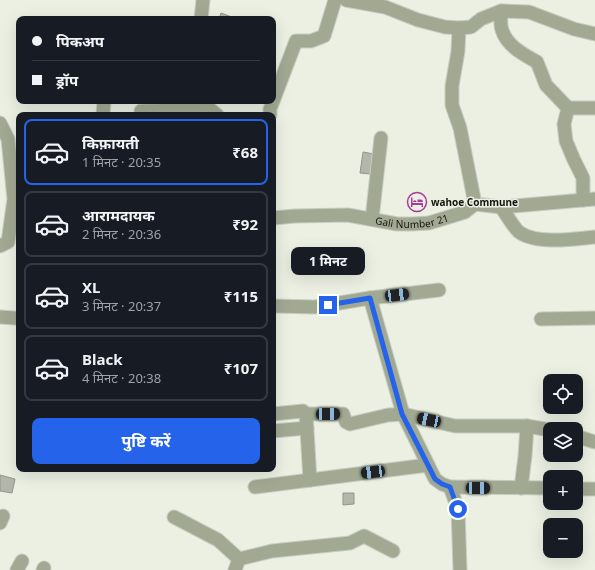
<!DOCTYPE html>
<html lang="hi">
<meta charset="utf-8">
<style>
:root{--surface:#171b24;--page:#20242c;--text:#f1f3f6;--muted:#9ea1a6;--line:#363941;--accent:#2563eb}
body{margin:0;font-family:"Noto Sans","Noto Sans Devanagari",sans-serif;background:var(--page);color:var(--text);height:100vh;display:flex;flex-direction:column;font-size:15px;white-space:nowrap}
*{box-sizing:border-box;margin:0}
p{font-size:13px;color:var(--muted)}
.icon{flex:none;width:22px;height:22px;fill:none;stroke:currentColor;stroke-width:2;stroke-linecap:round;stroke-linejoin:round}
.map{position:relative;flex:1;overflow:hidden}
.sheet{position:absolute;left:16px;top:112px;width:260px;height:360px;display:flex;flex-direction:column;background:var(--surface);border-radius:8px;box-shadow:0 4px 16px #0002}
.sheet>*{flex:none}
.hud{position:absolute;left:16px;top:16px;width:260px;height:88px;border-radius:8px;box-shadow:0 4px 16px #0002;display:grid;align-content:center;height:88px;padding:0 16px;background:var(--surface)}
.buttons{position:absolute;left:543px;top:374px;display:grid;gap:8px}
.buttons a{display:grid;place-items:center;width:40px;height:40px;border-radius:8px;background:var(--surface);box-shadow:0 4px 16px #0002;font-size:20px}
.end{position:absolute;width:18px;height:18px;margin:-9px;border:5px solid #2563eb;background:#fff;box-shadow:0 0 0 2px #fff}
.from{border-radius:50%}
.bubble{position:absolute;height:28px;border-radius:8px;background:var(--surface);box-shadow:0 4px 16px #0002;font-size:13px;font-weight:700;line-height:28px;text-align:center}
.car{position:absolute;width:12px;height:24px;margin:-12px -6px;border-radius:5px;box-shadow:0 0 3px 1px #0007;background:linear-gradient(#222 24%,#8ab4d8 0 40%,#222 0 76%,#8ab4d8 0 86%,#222 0)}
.hud b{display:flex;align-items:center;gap:14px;height:38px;font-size:15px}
.hud b+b{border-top:1px solid var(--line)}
.hud i{width:10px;height:10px;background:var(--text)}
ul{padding:7px 0 0;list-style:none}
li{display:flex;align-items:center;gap:12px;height:66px;margin:0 8px 6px;padding:0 8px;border:2px solid var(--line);border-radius:8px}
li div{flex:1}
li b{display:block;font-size:15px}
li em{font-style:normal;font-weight:700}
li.current{border-color:var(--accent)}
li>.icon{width:36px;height:36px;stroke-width:1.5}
.action{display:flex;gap:8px;margin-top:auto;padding:8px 16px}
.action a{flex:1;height:46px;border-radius:8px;background:var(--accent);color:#fff;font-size:16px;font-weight:700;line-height:46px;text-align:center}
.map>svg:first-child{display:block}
.building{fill:#b3b7ab;stroke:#92968a}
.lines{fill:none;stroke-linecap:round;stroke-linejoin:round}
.street-casing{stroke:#c8cdc1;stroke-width:15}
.street{stroke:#a1a993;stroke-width:13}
.route{stroke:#2563eb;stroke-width:5}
.labels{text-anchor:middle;stroke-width:3;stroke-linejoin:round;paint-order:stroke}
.poi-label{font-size:10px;font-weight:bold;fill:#12140f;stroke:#ebf0e3;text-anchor:start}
.street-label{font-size:10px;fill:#12140f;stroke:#ebf0e3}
</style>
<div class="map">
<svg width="595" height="570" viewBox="0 0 595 570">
<rect width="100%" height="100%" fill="#ebf0e3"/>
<g class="building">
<polygon points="221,13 237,19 219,19"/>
<polygon points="363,152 374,154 371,174 360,173"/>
<polygon points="0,475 15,479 12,493 0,491"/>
<polygon points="343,493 354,493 354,504 343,505"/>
</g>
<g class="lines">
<g class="street-casing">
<g id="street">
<polyline points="346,0 385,7 418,20 445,27 459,28 471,27 481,19 501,11 529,12 574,29 595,34"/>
<path d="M501,11C501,17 500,25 502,30C507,46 523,54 537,62L546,85L568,108L564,124L566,141L574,160L583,178V200"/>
<polyline points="201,19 203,0"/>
<polyline points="459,28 458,51 452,86 452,105 460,128 475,204"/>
<polyline points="203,101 204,104 217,115"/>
<polyline points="568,108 595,108"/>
<polyline points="141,111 189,110 204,104"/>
<polyline points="103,115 104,101"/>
<polyline points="270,115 270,109 296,41 311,41 324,36 335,0"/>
<polyline points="0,123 8,139 14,199 8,242 0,246"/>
<path d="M501,207C506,214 514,228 519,232C537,245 575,239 595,237"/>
<path id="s1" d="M273,218L295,216L348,215L397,224H412L429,223L465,212L475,204L501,207L595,199"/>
<polyline points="372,219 381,138"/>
<polyline points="273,306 315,307 370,298 439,290"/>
<polyline points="0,317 14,318 19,318"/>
<polyline points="541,319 595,318"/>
<polyline points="273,414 303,411 306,414 310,480"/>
<polyline points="306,414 343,414 346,422 350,424 388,415 403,414 370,298"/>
<polyline points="273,431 307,428"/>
<polyline points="576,436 595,442"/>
<polyline points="255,487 428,465"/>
<polyline points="450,487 442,484 435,479 403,414 455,426 527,426 550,430"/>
<polyline points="521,488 525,456 527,426"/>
<polyline points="576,489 595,489"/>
<polyline points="174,517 218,540 239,559 235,570"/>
<polyline points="0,523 3,516"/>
<polyline points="239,559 272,551 350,543 364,536 393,551"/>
<polyline points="17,570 22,561"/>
<polyline points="43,570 44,568"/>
<polyline points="460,570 458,509 450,487 550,488"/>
</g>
</g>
<use href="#street" class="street"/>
</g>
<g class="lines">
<polyline class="route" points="328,305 370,298 402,414 435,479 442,484 450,487 458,509"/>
</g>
<defs>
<g id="hotel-ring" transform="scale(1)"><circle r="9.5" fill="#ebf0e3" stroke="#a93c9b" stroke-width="1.5"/><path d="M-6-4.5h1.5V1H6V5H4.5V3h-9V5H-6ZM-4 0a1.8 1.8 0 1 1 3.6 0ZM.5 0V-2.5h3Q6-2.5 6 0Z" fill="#a93c9b"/></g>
</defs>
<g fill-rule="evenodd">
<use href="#hotel-ring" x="417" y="202"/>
</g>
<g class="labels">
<g class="poi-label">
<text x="431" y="206">wahoe Commune</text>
</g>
<g class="street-label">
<text dy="4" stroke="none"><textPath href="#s1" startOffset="140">Gali Number 21</textPath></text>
</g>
</g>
</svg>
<div class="buttons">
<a><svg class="icon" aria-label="locate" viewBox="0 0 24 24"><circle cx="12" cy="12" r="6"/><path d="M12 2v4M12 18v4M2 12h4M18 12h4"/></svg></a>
<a><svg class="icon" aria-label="layers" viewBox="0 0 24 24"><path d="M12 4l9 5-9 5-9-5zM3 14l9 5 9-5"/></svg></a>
<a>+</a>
<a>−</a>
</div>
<i class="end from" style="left:458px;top:509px"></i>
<i class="end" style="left:328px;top:305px"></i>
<div class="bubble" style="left:291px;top:247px;width:74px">1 मिनट</div>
<i class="car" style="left:397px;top:295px;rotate:83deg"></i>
<i class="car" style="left:328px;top:414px;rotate:89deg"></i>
<i class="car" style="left:429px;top:420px;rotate:282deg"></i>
<i class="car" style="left:373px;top:472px;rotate:263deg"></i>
<i class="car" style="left:478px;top:488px;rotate:91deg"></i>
<div class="hud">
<b><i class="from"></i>पिकअप</b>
<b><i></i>ड्रॉप</b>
</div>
<section class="sheet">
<ul>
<li class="current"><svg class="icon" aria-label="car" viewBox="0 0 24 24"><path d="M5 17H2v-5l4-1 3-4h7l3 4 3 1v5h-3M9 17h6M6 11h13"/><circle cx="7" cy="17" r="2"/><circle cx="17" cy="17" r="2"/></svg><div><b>किफ़ायती</b><p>1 मिनट · 20:35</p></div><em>₹68</em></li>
<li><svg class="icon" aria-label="car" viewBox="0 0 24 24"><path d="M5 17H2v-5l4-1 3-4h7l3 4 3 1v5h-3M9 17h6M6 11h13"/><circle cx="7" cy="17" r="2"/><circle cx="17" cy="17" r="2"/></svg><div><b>आरामदायक</b><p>2 मिनट · 20:36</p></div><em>₹92</em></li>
<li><svg class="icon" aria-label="car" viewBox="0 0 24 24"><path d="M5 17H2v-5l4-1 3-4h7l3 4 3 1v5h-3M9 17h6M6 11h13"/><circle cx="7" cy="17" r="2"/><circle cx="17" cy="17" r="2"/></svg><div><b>XL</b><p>3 मिनट · 20:37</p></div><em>₹115</em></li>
<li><svg class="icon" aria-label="car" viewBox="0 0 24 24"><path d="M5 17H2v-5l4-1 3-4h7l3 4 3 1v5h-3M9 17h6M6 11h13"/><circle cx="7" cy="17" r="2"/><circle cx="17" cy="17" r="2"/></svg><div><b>Black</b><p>4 मिनट · 20:38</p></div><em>₹107</em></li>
</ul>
<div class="action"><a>पुष्टि करें</a></div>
</section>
</div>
